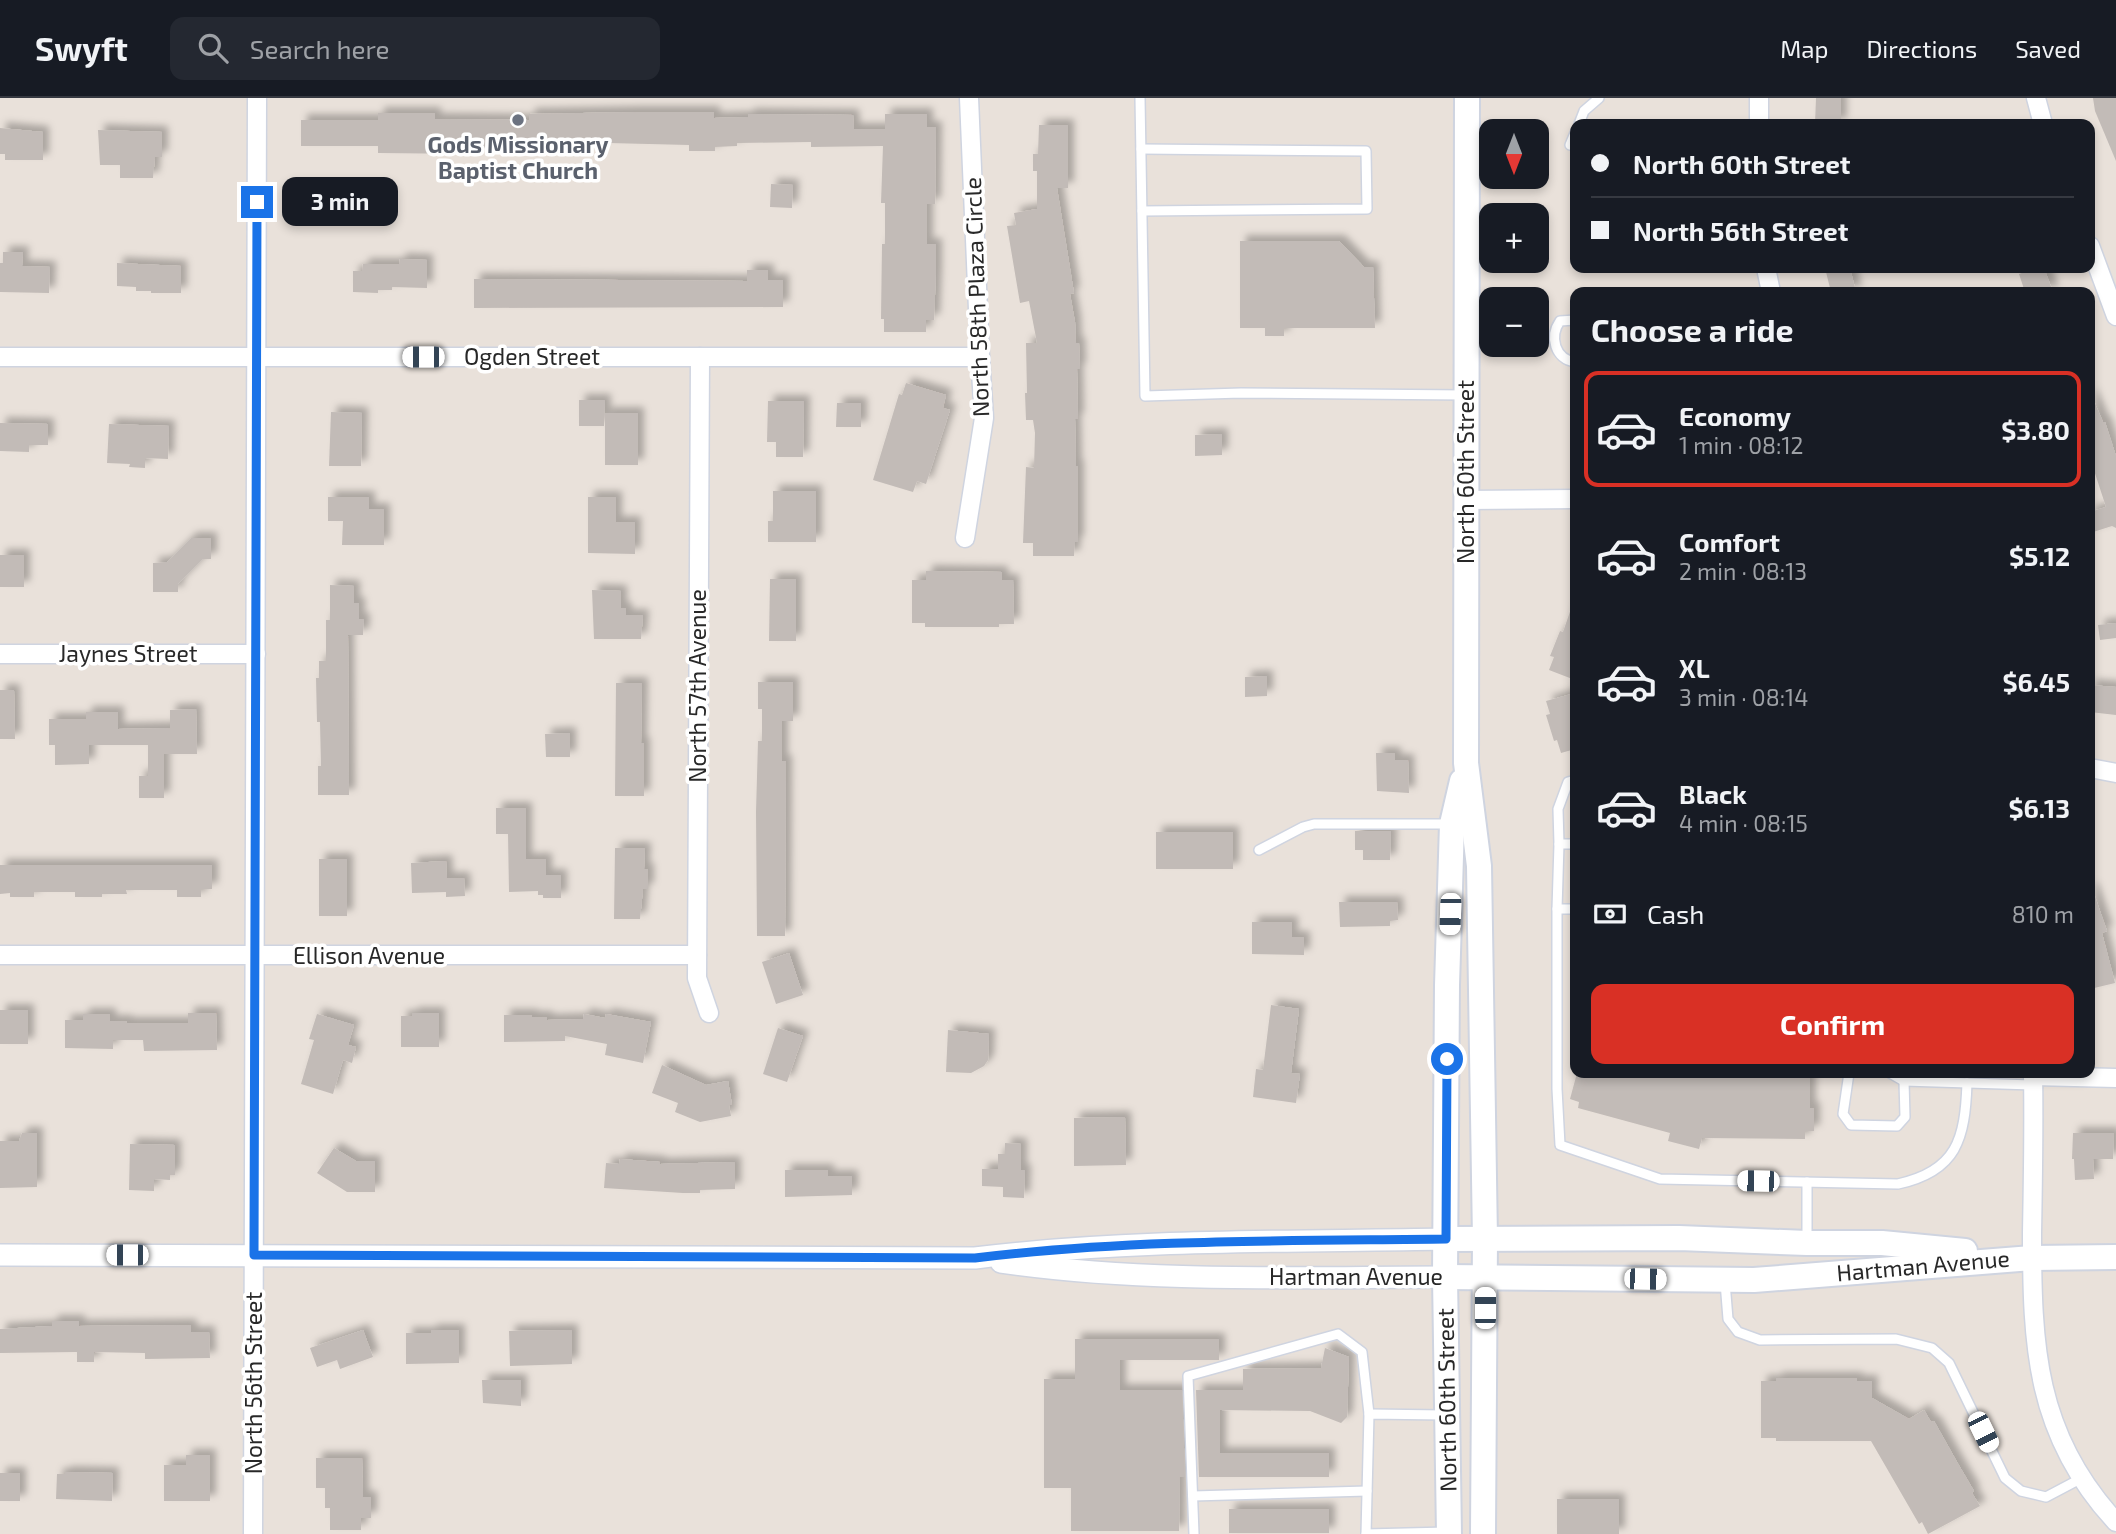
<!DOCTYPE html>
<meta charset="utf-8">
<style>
:root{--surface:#171b24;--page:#242831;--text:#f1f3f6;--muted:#9ea1a6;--line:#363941;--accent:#d93025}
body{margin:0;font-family:"Exo 2",sans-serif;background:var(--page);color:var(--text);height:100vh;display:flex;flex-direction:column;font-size:26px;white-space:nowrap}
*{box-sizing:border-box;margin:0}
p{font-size:23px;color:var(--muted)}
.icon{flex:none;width:38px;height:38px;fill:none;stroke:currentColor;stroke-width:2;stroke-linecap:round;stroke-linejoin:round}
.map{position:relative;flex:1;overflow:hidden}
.panel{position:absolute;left:1570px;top:189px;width:525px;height:791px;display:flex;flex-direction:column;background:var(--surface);border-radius:14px;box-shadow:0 4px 10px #0003}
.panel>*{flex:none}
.guide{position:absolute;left:1570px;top:21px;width:525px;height:154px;border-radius:14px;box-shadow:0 4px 10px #0003;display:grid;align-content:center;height:154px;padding:0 21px;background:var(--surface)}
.needle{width:46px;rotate:180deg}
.fabs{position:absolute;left:1479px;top:21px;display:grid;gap:14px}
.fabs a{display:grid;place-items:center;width:70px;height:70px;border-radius:14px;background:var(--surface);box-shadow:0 4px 10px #0003;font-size:35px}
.end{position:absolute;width:32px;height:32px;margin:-16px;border:9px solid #1a73e8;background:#fff;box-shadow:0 0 0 4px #fff}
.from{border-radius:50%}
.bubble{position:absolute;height:49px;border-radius:14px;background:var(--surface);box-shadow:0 4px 10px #0003;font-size:23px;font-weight:700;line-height:49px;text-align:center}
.car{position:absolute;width:21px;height:42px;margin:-21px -10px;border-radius:9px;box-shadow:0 0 5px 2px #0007;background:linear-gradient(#fff 24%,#345 0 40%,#fff 0 76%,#345 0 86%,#fff 0)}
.guide b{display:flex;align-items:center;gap:24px;height:66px;font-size:26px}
.guide b+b{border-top:2px solid var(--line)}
.guide i{width:18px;height:18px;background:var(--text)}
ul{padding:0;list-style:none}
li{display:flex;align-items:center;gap:21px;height:116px;margin:0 14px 10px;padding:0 7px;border:4px solid transparent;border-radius:14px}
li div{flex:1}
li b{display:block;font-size:26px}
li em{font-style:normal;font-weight:700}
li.selected{border-color:var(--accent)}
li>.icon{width:63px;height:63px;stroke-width:1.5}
h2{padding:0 21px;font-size:32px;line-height:84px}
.pay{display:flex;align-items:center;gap:18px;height:77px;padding:0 21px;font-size:26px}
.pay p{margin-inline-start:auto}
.primary-button{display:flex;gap:14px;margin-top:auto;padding:14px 21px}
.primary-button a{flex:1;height:80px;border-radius:14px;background:var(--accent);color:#fff;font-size:28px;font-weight:700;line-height:80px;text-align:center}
header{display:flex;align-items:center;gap:42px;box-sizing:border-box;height:98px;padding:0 35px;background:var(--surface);border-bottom:2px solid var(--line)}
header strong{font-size:33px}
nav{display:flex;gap:38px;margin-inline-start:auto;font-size:24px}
.search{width:490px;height:63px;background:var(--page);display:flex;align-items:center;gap:18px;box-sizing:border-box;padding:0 24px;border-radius:14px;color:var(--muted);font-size:26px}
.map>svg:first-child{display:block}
.building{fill:#c2bbb7;filter:url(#shadow)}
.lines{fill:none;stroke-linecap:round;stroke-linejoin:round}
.service-casing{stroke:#cfd4e0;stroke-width:12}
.minor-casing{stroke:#cfd4e0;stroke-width:21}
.tertiary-casing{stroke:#cfd4e0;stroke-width:24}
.secondary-casing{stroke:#cfd4e0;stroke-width:28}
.service{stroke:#fff;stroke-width:9}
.minor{stroke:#fff;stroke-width:18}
.tertiary{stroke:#fff;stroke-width:21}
.secondary{stroke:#fff;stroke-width:24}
.route{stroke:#1a73e8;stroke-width:9}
.worship-dot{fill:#6b7280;stroke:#fff;stroke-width:2.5}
.labels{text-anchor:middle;stroke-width:7;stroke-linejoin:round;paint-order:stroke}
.worship-label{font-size:23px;font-weight:bold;fill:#5b616d;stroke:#fff}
.street-label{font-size:23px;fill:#282828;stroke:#fff}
</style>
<header>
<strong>Swyft</strong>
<div class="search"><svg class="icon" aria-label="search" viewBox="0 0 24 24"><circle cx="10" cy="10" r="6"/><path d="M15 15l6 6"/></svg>Search here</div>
<nav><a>Map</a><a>Directions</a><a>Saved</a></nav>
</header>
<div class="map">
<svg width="2116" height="1436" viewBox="0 0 2116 1436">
<defs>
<filter id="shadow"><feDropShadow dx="6" dy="-6" stdDeviation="3.5" flood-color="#0004"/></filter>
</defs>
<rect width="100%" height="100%" fill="#e9e1da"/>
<g class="building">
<polygon points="1816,0 1841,0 1841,26 1815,26"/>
<polygon points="2093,0 2116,0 2116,63 2095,13"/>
<polygon points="636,14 714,14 714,20 748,19 748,16 853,17 854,31 885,31 885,16 927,16 927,29 936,29 935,106 927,106 927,146 936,146 936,173 934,222 926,222 926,234 884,234 884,221 881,221 882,146 885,146 885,105 881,105 883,48 811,49 811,44 737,45 737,48 715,49 715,53 689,53 689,47 568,44 568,52 475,50 475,56 378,55 378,48 301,48 301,22 378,22 378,15 435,15 435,21 529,22 529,16"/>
<polygon points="1039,27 1068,27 1068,90 1057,90 1074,195 1070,196 1075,224 1076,245 1079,245 1080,271 1077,271 1078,321 1075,321 1076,368 1078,368 1078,444 1075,444 1074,458 1033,458 1033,445 1023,445 1026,369 1034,370 1035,335 1033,322 1026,322 1025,295 1027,295 1026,245 1037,245 1029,203 1020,205 1007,128 1016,127 1014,115 1037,111 1037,73 1033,73 1033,56 1038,56"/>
<polygon points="0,30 43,34 43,62 5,62 5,56 0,56"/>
<polygon points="98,32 162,34 162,59 155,59 153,80 120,80 120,67 100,67"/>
<polygon points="771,86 793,87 792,110 770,109"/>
<polygon points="1240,143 1339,143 1364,169 1373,169 1375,230 1284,230 1284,238 1265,238 1265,230 1240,230"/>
<polygon points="3,154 23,154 22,168 50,169 49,195 0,194 0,165 3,165"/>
<polygon points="400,161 427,162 427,190 392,189 392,192 378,192 378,195 353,194 353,173 362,173 363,166 399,166"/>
<polygon points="117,165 181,168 181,195 151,195 151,193 136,193 136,189 117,188"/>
<polygon points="1842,170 1850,170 1856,194 1831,194 1826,174"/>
<polygon points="2036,170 2044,170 2053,194 2025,194 2019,176"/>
<polygon points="747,172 768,172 768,182 783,182 783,209 474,210 474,181 747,183"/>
<polygon points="906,285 946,297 943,310 950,312 926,386 917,383 913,394 873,382 899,296 902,297"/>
<polygon points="2090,294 2103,324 2105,324 2116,358 2116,430 2112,428 2090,435 2090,414 2106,409 2090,360"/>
<polygon points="579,302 605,302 604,328 579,328"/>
<polygon points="768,303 804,303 803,359 776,359 776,344 767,344"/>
<polygon points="837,305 861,305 861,329 836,329"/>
<polygon points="331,314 362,315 361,368 329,368"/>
<rect x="605" y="315" width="33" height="52"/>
<polygon points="0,325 48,326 48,347 29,347 29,354 0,353"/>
<polygon points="109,326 169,328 168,361 145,360 145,370 129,369 130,366 107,365"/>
<polygon points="1222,336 1222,357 1195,358 1195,337"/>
<polygon points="773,393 816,393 816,444 768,444 768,423 773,423"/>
<polygon points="328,399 369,399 369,411 384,411 384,447 342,447 343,423 328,423"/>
<polygon points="588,399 616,399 616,424 635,424 635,456 588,455"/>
<polygon points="191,440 211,440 211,461 203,461 178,486 178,494 153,494 153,465 167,464"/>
<rect x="0" y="457" width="24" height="32"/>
<polygon points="926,473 1002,474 1002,482 1013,482 1014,526 999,526 999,529 925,529 925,525 912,525 912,482 926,482"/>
<polygon points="770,481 796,481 796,543 769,543"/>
<polygon points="330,487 354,488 354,505 359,505 359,521 364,521 363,537 348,537 349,697 318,697 318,668 321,668 320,624 317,624 316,580 319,580 319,563 326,563 326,522 330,522"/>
<polygon points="592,492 621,493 621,510 626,510 626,517 643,517 641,541 594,541"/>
<polygon points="1573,505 1575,506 1575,582 1549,572 1554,559 1550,558 1560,533 1563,534"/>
<polygon points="2116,525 2116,540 2100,542 2098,527"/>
<polygon points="1267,578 1267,598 1245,599 1245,579"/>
<polygon points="758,584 793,584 793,623 782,623 782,663 786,663 785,838 757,838 756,714 758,643 762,643 762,611 758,611"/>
<polygon points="616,585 642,585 641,645 644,645 644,698 615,698"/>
<polygon points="2090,587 2116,589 2116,617 2090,614"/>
<polygon points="0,592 14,592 15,641 0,641"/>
<polygon points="1575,595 1575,651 1561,655 1557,642 1554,643 1546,617 1550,616 1546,603"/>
<polygon points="196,611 197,656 164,656 164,700 139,700 139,678 148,678 148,647 89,647 89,666 55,667 55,647 49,647 49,621 86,621 86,614 118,614 118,631 170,630 170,612"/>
<polygon points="570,635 570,659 546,659 545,636"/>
<polygon points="1376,655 1395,655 1395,662 1408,662 1409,695 1377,693"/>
<polygon points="496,710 526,710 526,761 546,761 546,777 561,777 561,800 543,800 543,797 538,797 538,793 509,794 508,736 496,736"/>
<polygon points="1355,733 1391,733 1390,762 1363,762 1363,752 1355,752"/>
<rect x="1156" y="734" width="77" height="37"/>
<polygon points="615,750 645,750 644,771 648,771 648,791 643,791 640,821 614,821"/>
<rect x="319" y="761" width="28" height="57"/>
<polygon points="446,763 447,780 464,780 465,798 446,799 446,794 412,795 411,765"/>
<polygon points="0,767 212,767 212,791 201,791 201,799 177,799 177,792 126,792 127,796 102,796 102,799 75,799 75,794 34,794 34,799 10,799 10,795 0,796"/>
<polygon points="2090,790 2092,790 2107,833 2102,835 2115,885 2090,891"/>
<polygon points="1339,804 1397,804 1398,822 1390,823 1390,828 1340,829"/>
<polygon points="1252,824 1292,824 1292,839 1304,839 1304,857 1252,856"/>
<polygon points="789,855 803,897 776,906 762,864"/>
<polygon points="1271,907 1299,911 1291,975 1300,976 1296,1005 1253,999 1256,971 1263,972"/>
<rect x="0" y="912" width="28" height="34"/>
<polygon points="188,915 216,915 217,952 144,953 143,942 113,942 113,951 65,950 65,922 83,922 83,916 110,916 110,923 127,923 126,925 188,925"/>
<polygon points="412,915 439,915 439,949 401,949 401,918 412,918"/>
<polygon points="317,916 354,927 348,947 356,949 352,965 343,962 333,996 301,986 314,942 309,941"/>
<polygon points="584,916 605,920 606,916 651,924 643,965 605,957 607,946 565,938 565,943 504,944 504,917 532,917 532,919 547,919 547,922 583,921"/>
<polygon points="778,930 803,938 787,984 763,976"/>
<polygon points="948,932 989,936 988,962 984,968 971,975 946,974"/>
<polygon points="662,967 706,987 728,983 732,1007 729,1007 731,1018 700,1024 675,1014 678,1005 652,995"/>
<polygon points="1577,975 1720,975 1720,979 1810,979 1810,1010 1814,1010 1814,1033 1805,1033 1805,1041 1702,1040 1699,1051 1668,1043 1670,1035 1578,1010 1579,1004 1570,1001"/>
<polygon points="1125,1019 1126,1067 1074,1068 1074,1020"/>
<polygon points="22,1035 37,1035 37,1089 0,1090 0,1043 19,1043"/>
<polygon points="2073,1035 2114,1035 2113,1061 2093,1061 2094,1081 2075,1082 2074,1061 2072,1061"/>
<polygon points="1005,1045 1021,1046 1021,1072 1025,1072 1024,1100 1003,1099 1003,1089 982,1088 982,1071 998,1071 998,1056 1005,1056"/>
<polygon points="130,1046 175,1047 175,1077 170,1077 170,1082 154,1081 154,1093 129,1092"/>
<polygon points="334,1050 356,1063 375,1063 375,1094 347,1094 317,1075"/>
<polygon points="620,1061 660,1064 660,1066 735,1064 735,1091 700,1092 700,1095 683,1095 604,1090 606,1065 619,1066"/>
<polygon points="785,1072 828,1072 828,1078 852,1078 852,1097 785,1099"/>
<polygon points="52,1223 79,1223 79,1228 191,1227 191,1234 209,1234 210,1260 145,1261 145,1255 94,1254 94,1264 77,1264 77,1254 0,1255 0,1231 52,1228"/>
<polygon points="363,1232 373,1259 340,1271 337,1262 317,1269 310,1250"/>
<polygon points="431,1232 459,1232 459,1265 406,1266 406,1235 431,1235"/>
<polygon points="572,1232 572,1266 510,1268 509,1233"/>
<polygon points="1075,1241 1219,1241 1219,1262 1120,1262 1120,1292 1182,1292 1185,1379 1180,1379 1179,1433 1071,1433 1071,1390 1044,1390 1044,1281 1075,1281"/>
<polygon points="1325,1250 1349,1259 1347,1319 1341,1325 1310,1313 1220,1312 1220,1355 1329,1355 1329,1379 1199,1379 1196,1292 1243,1292 1243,1271 1321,1270"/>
<polygon points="1776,1280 1857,1280 1857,1283 1872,1283 1872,1300 1909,1321 1924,1312 1931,1324 1934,1323 1957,1364 1974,1393 1972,1395 1980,1408 1928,1436 1922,1424 1919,1426 1871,1343 1776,1343 1776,1340 1761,1340 1761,1283 1776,1283"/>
<polygon points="482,1282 521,1282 521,1308 483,1305"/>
<polygon points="186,1357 210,1357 210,1403 164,1403 164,1367 186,1367"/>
<polygon points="316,1360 362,1360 363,1399 371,1399 371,1420 361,1420 361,1432 330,1432 330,1410 325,1410 325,1390 316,1390"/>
<polygon points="65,1374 113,1375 112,1403 56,1401 57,1376 65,1376"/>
<rect x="0" y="1375" width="20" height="28"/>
<rect x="1557" y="1401" width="62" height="35"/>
<rect x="1229" y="1411" width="100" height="24"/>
</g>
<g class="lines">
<g class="service-casing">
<g id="service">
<polyline points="1140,0 1145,298 1241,295 1465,297"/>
<polyline points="1579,26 1584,13 1599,0"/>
<polyline points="1570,47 1575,35"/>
<polyline points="1141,51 1366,53 1367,111 1142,113"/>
<path d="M1575,222L1560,223C1549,239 1555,261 1575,264"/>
<polyline points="1575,682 1568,684 1558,711 1559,746 1575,746"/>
<polyline points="1259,752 1303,729 1314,726 1450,726"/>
<polyline points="1557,811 1559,746"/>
<path d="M1575,811H1557V991L1560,1047L1660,1081L1898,1086C1957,1073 1965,1041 1967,985"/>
<polyline points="1849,975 1843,1016 1851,1027 1897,1028 1905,1019 1904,983"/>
<polyline points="1890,975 1904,983 2033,987"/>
<polyline points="1807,1084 1807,1144"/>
<polyline points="1725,1184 1728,1221 1738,1234 1760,1242 1896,1241 1932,1250 1949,1265 2005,1380 2021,1393 2046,1399 2082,1380"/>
<polyline points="1193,1398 1367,1393"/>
<polyline points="1194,1436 1188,1278 1338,1236 1362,1254 1369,1316"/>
<polyline points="1366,1436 1369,1316 1444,1317"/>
<polyline points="1366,1436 1447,1434"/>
</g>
</g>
<g class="minor-casing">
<g id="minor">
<polyline points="1759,0 1759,26"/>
<polyline points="2036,0 2043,26"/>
<polyline points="2090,148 2116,218"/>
<polyline points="1766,170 1771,194"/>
<polyline points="0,259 980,259"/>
<polyline points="700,259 697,880 709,915"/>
<polyline points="1466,402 1575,401"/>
<polyline points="965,440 984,320 980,259 969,0"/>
<polyline points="0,556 256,556"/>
<polyline points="2090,670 2116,675"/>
<polyline points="0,857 697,857"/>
<path d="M2033,975C2034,1028 2033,1082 2032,1135C2032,1247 2035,1337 2116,1424"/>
<polyline points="2033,978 2116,980"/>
<polyline points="253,1436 257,0"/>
</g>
</g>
<g class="tertiary-casing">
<g id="tertiary">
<path d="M0,1157L975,1160C1130,1141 1289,1144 1445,1141"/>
<path d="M1001,1164C1147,1185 1298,1179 1445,1179"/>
</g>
</g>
<g class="secondary-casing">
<g id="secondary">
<polyline points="1467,0 1466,665 1479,768 1485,1141 1483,1436"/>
<polyline points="1445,1141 1679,1140 1807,1145 1882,1145 1965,1153"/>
<polyline points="1445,1179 1754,1182 2032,1160 2116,1159"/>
<polyline points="1449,1436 1445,1179 1447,887 1452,726 1462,683"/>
</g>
</g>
<use href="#service" class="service"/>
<use href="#minor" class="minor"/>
<use href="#tertiary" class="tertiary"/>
<use href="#secondary" class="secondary"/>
</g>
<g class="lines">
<path class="route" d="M257,104L254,1157L975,1160C1130,1141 1289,1143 1446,1141L1447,961"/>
</g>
<circle class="worship-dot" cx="518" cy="22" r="7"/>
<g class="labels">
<g class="worship-label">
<text x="518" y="55">Gods Missionary<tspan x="518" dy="26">Baptist Church</tspan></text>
</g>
<g class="street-label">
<text transform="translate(977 199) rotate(-92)" y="8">North 58th Plaza Circle</text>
<text x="532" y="267">Ogden Street</text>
<text transform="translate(1466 374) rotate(-90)" y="8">North 60th Street</text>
<text x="128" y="564">Jaynes Street</text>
<text transform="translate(698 588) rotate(-90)" y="8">North 57th Avenue</text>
<text x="369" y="866">Ellison Avenue</text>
<text transform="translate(1923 1168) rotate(-5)" y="8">Hartman Avenue</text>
<text x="1356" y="1187">Hartman Avenue</text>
<text transform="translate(254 1285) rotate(-90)" y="8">North 56th Street</text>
<text transform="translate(1447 1302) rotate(-91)" y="8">North 60th Street</text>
</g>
</g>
</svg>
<div class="fabs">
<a><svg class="needle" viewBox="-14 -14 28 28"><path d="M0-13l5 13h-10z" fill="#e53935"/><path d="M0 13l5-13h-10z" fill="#9ea1a6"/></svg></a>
<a>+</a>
<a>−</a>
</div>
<i class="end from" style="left:1447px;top:961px"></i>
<i class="end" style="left:257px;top:104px"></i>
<div class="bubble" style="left:282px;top:79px;width:116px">3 min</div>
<i class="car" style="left:423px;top:259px;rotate:270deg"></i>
<i class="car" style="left:1450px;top:816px;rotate:182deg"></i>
<i class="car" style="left:1758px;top:1083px;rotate:271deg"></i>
<i class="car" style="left:127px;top:1157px;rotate:270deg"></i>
<i class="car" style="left:1645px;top:1181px;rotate:91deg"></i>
<i class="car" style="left:1485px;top:1210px;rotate:0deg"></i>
<i class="car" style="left:1983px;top:1334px;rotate:154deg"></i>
<div class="guide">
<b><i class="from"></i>North 60th Street</b>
<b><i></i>North 56th Street</b>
</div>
<section class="panel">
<h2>Choose a ride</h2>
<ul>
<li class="selected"><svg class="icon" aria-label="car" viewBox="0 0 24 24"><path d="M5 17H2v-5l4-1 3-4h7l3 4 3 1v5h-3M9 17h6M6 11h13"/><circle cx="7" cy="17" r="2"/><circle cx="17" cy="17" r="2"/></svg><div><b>Economy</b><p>1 min · 08:12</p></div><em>$3.80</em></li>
<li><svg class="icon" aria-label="car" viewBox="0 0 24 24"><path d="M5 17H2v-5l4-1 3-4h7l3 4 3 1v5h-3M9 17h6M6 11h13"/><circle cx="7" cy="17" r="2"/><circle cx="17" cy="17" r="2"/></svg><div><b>Comfort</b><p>2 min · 08:13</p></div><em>$5.12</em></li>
<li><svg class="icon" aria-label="car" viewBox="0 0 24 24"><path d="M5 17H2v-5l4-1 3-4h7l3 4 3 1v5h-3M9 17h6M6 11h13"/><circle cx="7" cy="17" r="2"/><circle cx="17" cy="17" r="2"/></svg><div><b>XL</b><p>3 min · 08:14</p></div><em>$6.45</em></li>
<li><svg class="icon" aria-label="car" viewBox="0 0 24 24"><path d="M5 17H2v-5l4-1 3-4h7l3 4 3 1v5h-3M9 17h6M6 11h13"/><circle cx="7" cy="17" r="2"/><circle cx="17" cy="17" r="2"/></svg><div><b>Black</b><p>4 min · 08:15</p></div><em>$6.13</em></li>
</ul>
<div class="pay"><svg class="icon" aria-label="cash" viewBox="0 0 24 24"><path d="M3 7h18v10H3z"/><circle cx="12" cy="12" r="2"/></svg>Cash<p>810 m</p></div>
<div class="primary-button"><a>Confirm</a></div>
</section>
</div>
